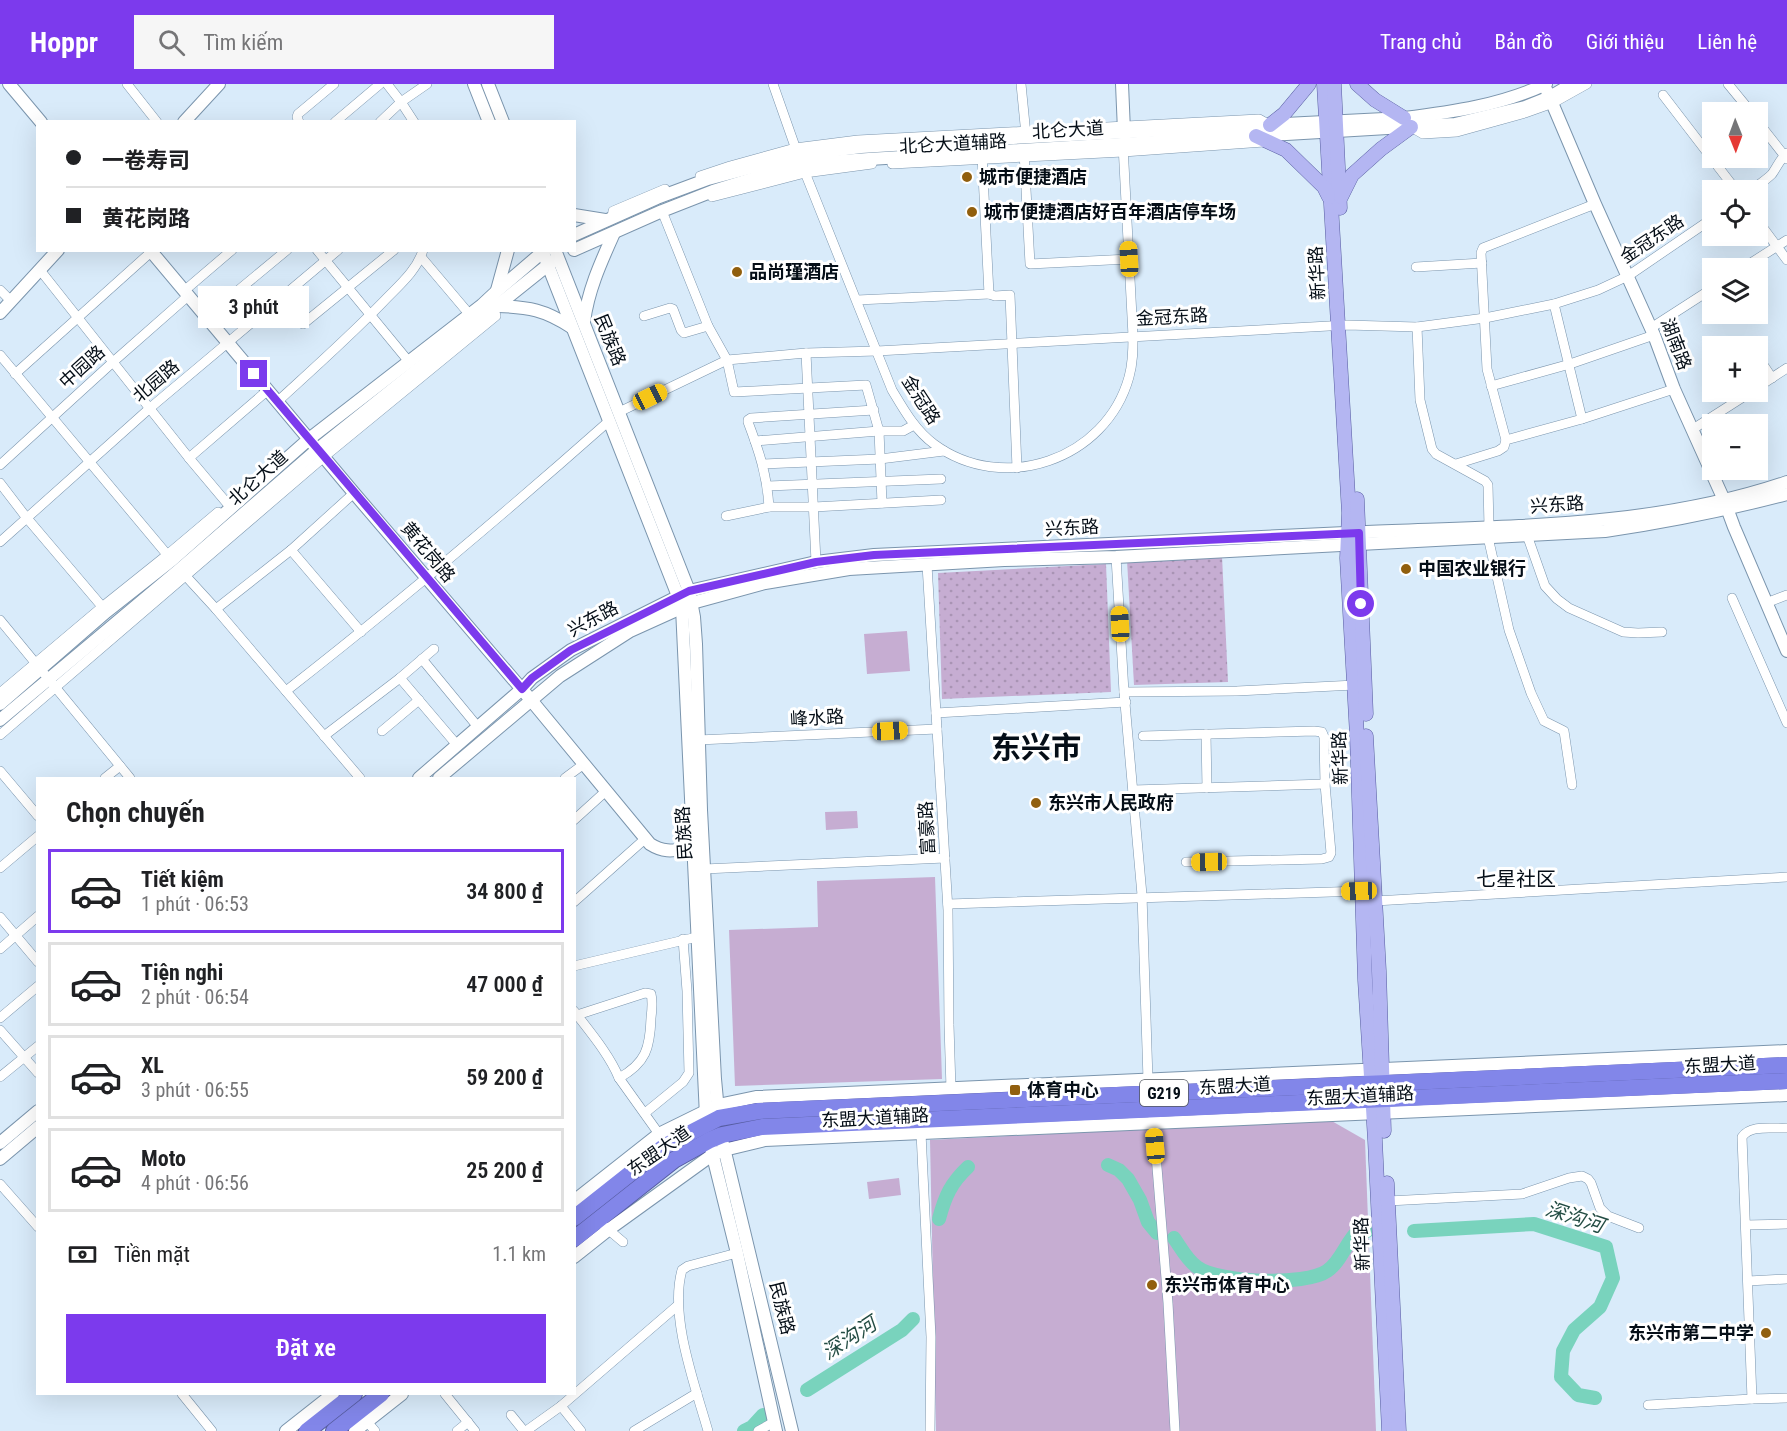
<!DOCTYPE html>
<html lang="vi">
<meta charset="utf-8">
<style>
:root{--surface:#fff;--page:#f6f6f6;--text:#202124;--muted:#757577;--line:#e0e0e0;--accent:#7c3aed}
body{margin:0;font-family:"Roboto Condensed","Noto Sans SC",sans-serif;background:var(--page);color:var(--text);height:100vh;display:flex;flex-direction:column;font-size:22px;white-space:nowrap}
*{box-sizing:border-box;margin:0}
p{font-size:20px;color:var(--muted)}
.icon{flex:none;width:33px;height:33px;fill:none;stroke:currentColor;stroke-width:2;stroke-linecap:round;stroke-linejoin:round}
.map{position:relative;flex:1;overflow:hidden}
.sheet{position:absolute;left:36px;top:693px;width:540px;height:618px;display:flex;flex-direction:column;background:var(--surface);border-radius:0px;box-shadow:0 6px 24px #0002}
.sheet>*{flex:none}
.guide{position:absolute;left:36px;top:36px;width:540px;height:132px;border-radius:0px;box-shadow:0 6px 24px #0002;display:grid;align-content:center;height:132px;padding:0 30px;background:var(--surface)}
.needle{width:39px;rotate:179deg}
.fabs{position:absolute;left:1702px;top:18px;display:grid;gap:12px}
.fabs a{display:grid;place-items:center;width:66px;height:66px;border-radius:0px;background:var(--surface);box-shadow:0 6px 24px #0002;font-size:30px}
.end{position:absolute;width:27px;height:27px;margin:-14px;border:8px solid #7c3aed;background:#fff;box-shadow:0 0 0 3px #fff}
.from{border-radius:50%}
.bubble{position:absolute;height:42px;border-radius:0px;background:var(--surface);box-shadow:0 6px 24px #0002;font-size:20px;font-weight:600;line-height:42px;text-align:center}
.car{position:absolute;width:18px;height:36px;margin:-18px -9px;border-radius:8px;box-shadow:0 0 4px 2px #0007;background:linear-gradient(#f5c518 24%,#345 0 40%,#f5c518 0 76%,#345 0 86%,#f5c518 0)}
.guide b{display:flex;align-items:center;gap:21px;height:57px;font-size:22px}
.guide b+b{border-top:2px solid var(--line)}
.guide i{width:15px;height:15px;background:var(--text)}
ul{padding:0;list-style:none}
li{display:flex;align-items:center;gap:18px;height:84px;margin:0 12px 9px;padding:0 18px;border:3px solid var(--line);border-radius:0px}
li div{flex:1}
li b{display:block;font-size:22px}
li em{font-style:normal;font-weight:600}
li.selected{border-color:var(--accent)}
li>.icon{width:54px;height:54px;stroke-width:1.5}
h2{padding:0 30px;font-size:27px;line-height:72px}
.pay{display:flex;align-items:center;gap:15px;height:66px;padding:0 30px;font-size:22px}
.pay p{margin-inline-start:auto}
.button{display:flex;gap:12px;margin-top:auto;padding:12px 30px}
.button a{flex:1;height:69px;border-radius:0px;background:var(--accent);color:#fff;font-size:24px;font-weight:600;line-height:69px;text-align:center}
header{display:flex;align-items:center;gap:36px;box-sizing:border-box;height:84px;padding:0 30px;background:var(--accent);color:#fff}
header strong{font-size:28px}
nav{display:flex;gap:33px;margin-inline-start:auto;font-size:21px}
.search{width:420px;height:54px;background:var(--page);display:flex;align-items:center;gap:15px;box-sizing:border-box;padding:0 21px;border-radius:0px;color:var(--muted);font-size:22px}
.map>svg:first-child{display:block}
.grass{fill:#c6add2}
.park{fill:url(#park-dots)}
.lines{fill:none;stroke-linecap:round;stroke-linejoin:round}
.river{stroke:#79d3bd;stroke-width:14}
.street-casing{stroke:#7b95ad;stroke-width:10}
.secondary-casing{stroke:#7b95ad;stroke-width:14}
.primary-casing{stroke:#565ca0;stroke-width:15}
.highway-casing{stroke:#565ca0;stroke-width:18}
.street{stroke:#fff;stroke-width:9}
.secondary{stroke:#fff;stroke-width:12}
.primary{stroke:#b4b6f2;stroke-width:14}
.highway{stroke:#8286e9;stroke-width:16}
.route{stroke:#7c3aed;stroke-width:8}
.poi-dot{fill:#915f0e;stroke:#fff;stroke-width:2}
.labels{text-anchor:middle;stroke-width:6;stroke-linejoin:round;paint-order:stroke}
.shield{fill:#fff;stroke:#50565d;stroke-width:1.5}
.shield-label{font-size:16px;font-weight:bold;fill:#050e17}
.street-label{font-size:18px;fill:#050e17;stroke:#fff}
.poi-label{font-size:18px;font-weight:bold;fill:#050e17;stroke:#fff;text-anchor:start}
.neighbourhood-label{font-size:20px;fill:#050e17;stroke:#fff}
.water-label{font-size:20px;font-style:italic;fill:#244d44;stroke:#fff}
.town-label{font-size:30px;font-weight:bold;fill:#050e17;stroke:#fff}
</style>
<header>
<strong>Hoppr</strong>
<div class="search"><svg class="icon" aria-label="search" viewBox="0 0 24 24"><circle cx="10" cy="10" r="6"/><path d="M15 15l6 6"/></svg>Tìm kiếm</div>
<nav><a>Trang chủ</a><a>Bản đồ</a><a>Giới thiệu</a><a>Liên hệ</a></nav>
</header>
<div class="map">
<svg width="1787" height="1347" viewBox="0 0 1787 1347">
<defs>
<pattern id="park-dots" width="8" height="8" patternUnits="userSpaceOnUse" patternTransform="scale(1.5)"><rect width="8" height="8" fill="#c6add2"/><path d="M2 2h.1M6 6h.1" fill="none" stroke="#a994b4" stroke-width="1.8" stroke-linecap="round"/></pattern>
</defs>
<rect width="100%" height="100%" fill="#d9ebfa"/>
<g class="grass">
<polygon points="907,547 910,587 867,590 864,550"/>
<polygon points="857,727 858,744 826,746 825,728"/>
<polygon points="935,793 942,995 735,1002 729,846 818,843 817,797"/>
<polygon points="1330,1036 1365,1056 1376,1347 936,1347 930,1056"/>
<polygon points="899,1094 901,1111 869,1115 867,1098"/>
</g>
<g class="park">
<polygon points="1222,472 1228,598 1134,601 1127,476"/>
<polygon points="1106,480 1111,608 942,615 938,489"/>
</g>
<g class="lines">
<g class="river">
<polyline points="1108,1081 1119,1086 1128,1095 1140,1116 1148,1138 1157,1149"/>
<path d="M939,1135C945,1112 951,1099 968,1083"/>
<polyline points="1414,1147 1534,1140 1606,1163 1613,1194 1600,1223 1574,1246 1563,1267 1561,1293 1578,1311 1595,1314"/>
<path d="M1174,1154C1181,1164 1187,1176 1197,1183C1217,1199 1306,1202 1327,1187C1341,1178 1346,1158 1358,1147H1367"/>
<polyline points="807,1306 902,1246 913,1235"/>
<polyline points="744,1347 752,1343 763,1331"/>
</g>
<g class="street-casing">
<g id="street">
<polyline points="127,0 157,38"/>
<polyline points="387,0 401,18 414,38"/>
<path d="M773,0L798,71L892,306C904,326 915,346 934,360C1003,411 1106,376 1129,293C1133,279 1133,266 1133,252L1123,61"/>
<polyline points="1021,0 1026,51"/>
<polyline points="1728,0 1751,28"/>
<polyline points="1663,11 1736,106"/>
<polyline points="299,38 297,33 298,30 334,0"/>
<polyline points="335,38 380,0"/>
<polyline points="380,38 401,18 427,0"/>
<polyline points="1758,38 1787,75"/>
<polyline points="1411,43 1423,50 1457,48 1525,29 1553,19 1587,0"/>
<polyline points="1024,68 1030,180 1129,175"/>
<polyline points="892,80 1123,68 1264,58"/>
<polyline points="700,92 730,82 795,64 858,56 1259,35 1270,41"/>
<path d="M1752,106C1758,101 1766,96 1772,90C1777,83 1780,75 1787,69"/>
<polyline points="712,113 805,89 872,80"/>
<polyline points="662,127 708,242 727,276 734,308 866,301 879,347 882,419"/>
<polyline points="612,134 613,127 665,105"/>
<polyline points="1758,137 1787,176"/>
<polyline points="317,166 410,279"/>
<polyline points="421,173 470,231"/>
<polyline points="1416,183 1482,179"/>
<polyline points="1743,184 1787,156"/>
<polyline points="40,186 189,374 231,424"/>
<polyline points="0,206 11,217"/>
<polyline points="184,207 232,166"/>
<polyline points="989,210 995,212 1010,211 1017,384"/>
<polyline points="857,216 989,210 982,71"/>
<polyline points="1554,220 1582,335"/>
<polyline points="644,232 670,224 673,225 681,246 684,249 708,242"/>
<polyline points="206,233 287,166"/>
<polyline points="303,240 394,166"/>
<polyline points="1417,243 1420,316 1432,365 1436,370 1485,397 1488,401 1489,443"/>
<polyline points="1651,244 1713,204"/>
<polyline points="806,269 816,478"/>
<polyline points="0,271 170,474"/>
<polyline points="1758,273 1772,294"/>
<polyline points="15,290 151,168"/>
<polyline points="1491,302 1570,280 1654,251"/>
<polyline points="1758,303 1787,284"/>
<path d="M277,318C313,285 349,253 383,218C397,203 417,187 423,166"/>
<polyline points="619,328 727,276 806,269 877,267 1347,241 1417,243 1485,234 1554,220 1598,206 1628,192 1713,134"/>
<polyline points="1693,345 1751,308"/>
<polyline points="1506,356 1487,285 1481,169 1483,164 1595,120"/>
<polyline points="755,357 879,347 903,347 914,341"/>
<polyline points="189,374 268,306"/>
<polyline points="763,380 880,375 944,367"/>
<polyline points="1456,380 1498,367 1504,363 1506,356 1582,335 1674,305"/>
<polyline points="0,381 113,278 188,212"/>
<polyline points="0,399 26,433 105,526"/>
<polyline points="768,402 941,395"/>
<polyline points="354,409 291,466 361,548"/>
<path d="M769,423C767,391 759,367 748,338V336L751,334L874,326"/>
<polyline points="726,432 769,423 814,423 941,416"/>
<polyline points="1527,451 1545,502 1557,515 1569,524 1623,548 1638,549 1662,548"/>
<polyline points="1488,453 1509,546 1531,609 1544,637 1564,647 1572,701"/>
<polyline points="0,458 150,324 338,166"/>
<polyline points="1116,473 1124,608 1142,811 1148,996"/>
<polyline points="927,481 948,826 949,941 951,1005"/>
<polyline points="183,489 216,525 360,694"/>
<polyline points="1732,514 1787,639"/>
<polyline points="1766,519 1787,511"/>
<polyline points="216,525 291,466"/>
<polyline points="0,536 130,694"/>
<polyline points="422,575 478,643"/>
<polyline points="400,594 457,661"/>
<path d="M286,607C396,521 504,430 609,337"/>
<polyline points="1124,608 1237,607 1355,601"/>
<polyline points="0,609 102,523 167,471 218,428"/>
<polyline points="936,629 1126,618"/>
<polyline points="382,647 419,616"/>
<polyline points="1206,650 1207,704"/>
<polyline points="0,651 324,373 496,232 494,225"/>
<polyline points="324,652 400,594 434,565"/>
<polyline points="1143,652 1314,647 1322,648 1324,653 1325,700 1331,769 1329,773 1322,775 1186,778"/>
<polyline points="698,656 937,645"/>
<polyline points="0,687 38,732"/>
<polyline points="105,694 120,682"/>
<polyline points="565,694 584,680"/>
<polyline points="1133,706 1325,700"/>
<polyline points="574,736 606,707"/>
<polyline points="0,784 38,752"/>
<polyline points="704,785 945,774"/>
<polyline points="1375,817 1787,793"/>
<polyline points="574,818 646,754"/>
<polyline points="948,820 1362,807"/>
<polyline points="0,833 38,878"/>
<polyline points="0,865 38,832"/>
<polyline points="574,882 697,853"/>
<path d="M574,927C590,948 609,970 619,994C646,979 650,964 651,934C652,926 653,918 651,910L645,909L577,931"/>
<polyline points="0,934 38,902"/>
<polyline points="0,946 38,989"/>
<polyline points="0,993 38,962"/>
<polyline points="619,994 659,1050"/>
<polyline points="645,1029 683,998 689,989 687,907 683,855"/>
<polyline points="1153,1034 1168,1219 1175,1347"/>
<path d="M1787,1044C1773,1045 1751,1040 1742,1053L1752,1315L1787,1314"/>
<polyline points="921,1049 931,1253 930,1347"/>
<polyline points="0,1100 38,1143"/>
<polyline points="1388,1117 1522,1110 1569,1094 1582,1092 1588,1095 1591,1099 1600,1124 1608,1132 1639,1144"/>
<polyline points="1746,1141 1787,1140"/>
<polyline points="604,1142 623,1158"/>
<polyline points="1748,1197 1787,1195"/>
<polyline points="1661,1252 1750,1250"/>
<polyline points="182,1310 212,1347"/>
<polyline points="445,1310 475,1347"/>
<polyline points="1648,1321 1752,1315"/>
<polyline points="561,1322 581,1347"/>
<polyline points="511,1331 524,1347"/>
<polyline points="363,1333 375,1347"/>
<polyline points="457,1347 468,1338"/>
<polyline points="526,1347 561,1322 677,1222"/>
<polyline points="634,1347 697,1309"/>
<path d="M708,1347C695,1301 669,1232 682,1186L688,1182L737,1169"/>
<polyline points="758,1347 774,1338"/>
</g>
</g>
<g class="secondary-casing">
<g id="secondary">
<polyline points="9,0 41,38"/>
<polyline points="474,0 489,38"/>
<polyline points="488,0 503,38"/>
<polyline points="1122,0 1124,47"/>
<polyline points="1547,7 1595,120 1654,251 1674,305 1724,416 1734,443 1787,567"/>
<polyline points="184,38 219,0"/>
<polyline points="574,131 605,136"/>
<path d="M574,151L657,114L708,95L798,71L861,63L972,56L1404,34C1453,28 1501,21 1546,0"/>
<path d="M150,166L354,409L531,616L650,760C666,770 675,766 693,764"/>
<polyline points="542,166 678,512 682,524 706,1032"/>
<polyline points="555,166 689,507 694,533 696,560 701,726 715,995 718,1027"/>
<polyline points="574,166 662,127 713,107 801,80 869,75 1455,40 1525,23 1550,13 1572,0"/>
<polyline points="497,206 508,166"/>
<path d="M498,222C529,223 545,226 571,243"/>
<polyline points="0,229 58,166"/>
<path d="M584,238C588,206 601,178 614,149"/>
<polyline points="0,620 106,528 172,476 309,355 482,221 497,207 545,166"/>
<polyline points="0,636 180,485 318,365 553,177"/>
<path d="M419,694L522,605L532,594L571,566L689,507L816,478L874,471C1039,464 1203,456 1367,448C1507,442 1653,444 1787,398"/>
<path d="M439,694L560,592L630,547L692,519L765,499L849,485L1004,476L1116,473L1605,447C1667,438 1726,426 1787,410"/>
<polyline points="0,1059 38,1027"/>
<polyline points="723,1060 792,1347"/>
<polyline points="711,1064 737,1169 776,1347"/>
<polyline points="0,1075 38,1043"/>
<polyline points="574,1117 659,1050 718,1021 756,1013 1787,967"/>
<polyline points="574,1173 608,1146 712,1071 724,1066 765,1056 1787,1011"/>
<polyline points="286,1347 333,1310"/>
<polyline points="355,1347 402,1310"/>
</g>
</g>
<g class="primary-casing">
<g id="primary">
<polyline points="1324,0 1349,429 1347,474 1357,652 1365,896 1375,1056 1389,1347"/>
<polyline points="1334,0 1340,124"/>
<polyline points="1357,0 1375,16 1404,34"/>
<polyline points="1270,41 1284,30 1309,0"/>
<polyline points="1256,52 1286,66 1324,103 1329,113"/>
<polyline points="1341,113 1352,91 1381,65 1411,43"/>
<polyline points="1357,415 1366,630"/>
<polyline points="1366,652 1379,887 1384,1047"/>
<polyline points="1387,1099 1399,1347"/>
</g>
</g>
<g class="highway-casing">
<g id="highway">
<polyline points="574,1134 665,1062 719,1034 759,1027 1787,981"/>
<polyline points="574,1155 674,1076 710,1056 722,1051 762,1043 1787,997"/>
<polyline points="307,1347 354,1310"/>
<polyline points="334,1347 381,1310"/>
</g>
</g>
<use href="#street" class="street"/>
<use href="#secondary" class="secondary"/>
<use href="#primary" class="primary"/>
<use href="#highway" class="highway"/>
</g>
<g class="lines">
<polyline class="route" points="254,290 522,605 532,594 571,566 689,507 816,478 874,471 1359,449 1361,520"/>
</g>
<g class="poi-dot">
<circle cx="967" cy="93" r="6"/>
<circle cx="972" cy="128" r="6"/>
<circle cx="737" cy="188" r="6"/>
<circle cx="1406" cy="485" r="6"/>
<circle cx="1036" cy="719" r="6"/>
<rect x="1009" y="1000" width="12" height="12" rx="3"/>
<circle cx="1152" cy="1201" r="6"/>
<circle cx="1766" cy="1249" r="6"/>
</g>
<g class="labels">
<rect class="shield" x="1140" y="996" width="48" height="26" rx="4.5"/>
<g class="shield-label">
<text x="1164" y="1015">G219</text>
</g>
<g class="street-label">
<text transform="translate(1068 46) rotate(-3)" y="6">北仑大道</text>
<text transform="translate(953 60) rotate(-3)" y="6">北仑大道辅路</text>
<text transform="translate(1652 155) rotate(-34)" y="6">金冠东路</text>
<text transform="translate(1317 189) rotate(-93)" y="6">新华路</text>
<text transform="translate(1172 233) rotate(-3)" y="6">金冠东路</text>
<text transform="translate(610 256) rotate(68)" y="6">民族路</text>
<text transform="translate(1676 260) rotate(69)" y="6">湖南路</text>
<text transform="translate(82 283) rotate(-42)" y="6">中园路</text>
<text transform="translate(156 297) rotate(-40)" y="6">北园路</text>
<text transform="translate(921 316) rotate(57)" y="6">金冠路</text>
<text transform="translate(258 394) rotate(-42)" y="6">北仑大道</text>
<text transform="translate(1557 421) rotate(-4)" y="6">兴东路</text>
<text transform="translate(1072 444) rotate(-3)" y="6">兴东路</text>
<text transform="translate(428 468) rotate(50)" y="6">黄花岗路</text>
<text transform="translate(593 535) rotate(-28)" y="6">兴东路</text>
<text transform="translate(817 634) rotate(-3)" y="6">峰水路</text>
<text transform="translate(1340 674) rotate(-92)" y="6">新华路</text>
<text transform="translate(927 744) rotate(-93)" y="6">富豪路</text>
<text transform="translate(684 749) rotate(-93)" y="6">民族路</text>
<text transform="translate(1720 981) rotate(-3)" y="6">东盟大道</text>
<text transform="translate(1235 1002) rotate(-3)" y="6">东盟大道</text>
<text transform="translate(1360 1012) rotate(-3)" y="6">东盟大道辅路</text>
<text transform="translate(875 1034) rotate(-3)" y="6">东盟大道辅路</text>
<text transform="translate(659 1067) rotate(-35)" y="6">东盟大道</text>
<text transform="translate(1362 1160) rotate(-92)" y="6">新华路</text>
<text transform="translate(782 1224) rotate(76)" y="6">民族路</text>
</g>
<g class="poi-label">
<text x="979" y="99">城市便捷酒店</text>
<text x="984" y="134">城市便捷酒店好百年酒店停车场</text>
<text x="749" y="194">品尚瑾酒店</text>
<text x="1418" y="491">中国农业银行</text>
<text x="1048" y="725">东兴市人民政府</text>
<text x="1027" y="1012">体育中心</text>
<text x="1164" y="1207">东兴市体育中心</text>
<text x="1754" y="1255" text-anchor="end">东兴市第二中学</text>
</g>
<g class="neighbourhood-label">
<text x="1516" y="802">七星社区</text>
</g>
<g class="water-label">
<text transform="translate(1575 1133) rotate(18)" y="7">深沟河</text>
<text transform="translate(849 1254) rotate(-33)" y="7">深沟河</text>
</g>
<g class="town-label">
<text x="1036" y="674">东兴市</text>
</g>
</g>
</svg>
<div class="fabs">
<a><svg class="needle" viewBox="-14 -14 28 28"><path d="M0-13l5 13h-10z" fill="#e53935"/><path d="M0 13l5-13h-10z" fill="#757577"/></svg></a>
<a><svg class="icon" aria-label="locate" viewBox="0 0 24 24"><circle cx="12" cy="12" r="6"/><path d="M12 2v4M12 18v4M2 12h4M18 12h4"/></svg></a>
<a><svg class="icon" aria-label="layers" viewBox="0 0 24 24"><path d="M12 4l9 5-9 5-9-5zM3 14l9 5 9-5"/></svg></a>
<a>+</a>
<a>−</a>
</div>
<i class="end from" style="left:1361px;top:520px"></i>
<i class="end" style="left:254px;top:290px"></i>
<div class="bubble" style="left:198px;top:202px;width:111px">3 phút</div>
<i class="car" style="left:1129px;top:175px;rotate:357deg"></i>
<i class="car" style="left:650px;top:313px;rotate:64deg"></i>
<i class="car" style="left:1120px;top:540px;rotate:357deg"></i>
<i class="car" style="left:890px;top:647px;rotate:87deg"></i>
<i class="car" style="left:1209px;top:778px;rotate:269deg"></i>
<i class="car" style="left:1359px;top:807px;rotate:268deg"></i>
<i class="car" style="left:1155px;top:1062px;rotate:355deg"></i>
<div class="guide">
<b><i class="from"></i>一卷寿司</b>
<b><i></i>黄花岗路</b>
</div>
<section class="sheet">
<h2>Chọn chuyến</h2>
<ul>
<li class="selected"><svg class="icon" aria-label="car" viewBox="0 0 24 24"><path d="M5 17H2v-5l4-1 3-4h7l3 4 3 1v5h-3M9 17h6M6 11h13"/><circle cx="7" cy="17" r="2"/><circle cx="17" cy="17" r="2"/></svg><div><b>Tiết kiệm</b><p>1 phút · 06:53</p></div><em>34 800 ₫</em></li>
<li><svg class="icon" aria-label="car" viewBox="0 0 24 24"><path d="M5 17H2v-5l4-1 3-4h7l3 4 3 1v5h-3M9 17h6M6 11h13"/><circle cx="7" cy="17" r="2"/><circle cx="17" cy="17" r="2"/></svg><div><b>Tiện nghi</b><p>2 phút · 06:54</p></div><em>47 000 ₫</em></li>
<li><svg class="icon" aria-label="car" viewBox="0 0 24 24"><path d="M5 17H2v-5l4-1 3-4h7l3 4 3 1v5h-3M9 17h6M6 11h13"/><circle cx="7" cy="17" r="2"/><circle cx="17" cy="17" r="2"/></svg><div><b>XL</b><p>3 phút · 06:55</p></div><em>59 200 ₫</em></li>
<li><svg class="icon" aria-label="car" viewBox="0 0 24 24"><path d="M5 17H2v-5l4-1 3-4h7l3 4 3 1v5h-3M9 17h6M6 11h13"/><circle cx="7" cy="17" r="2"/><circle cx="17" cy="17" r="2"/></svg><div><b>Moto</b><p>4 phút · 06:56</p></div><em>25 200 ₫</em></li>
</ul>
<div class="pay"><svg class="icon" aria-label="cash" viewBox="0 0 24 24"><path d="M3 7h18v10H3z"/><circle cx="12" cy="12" r="2"/></svg>Tiền mặt<p>1.1 km</p></div>
<div class="button"><a>Đặt xe</a></div>
</section>
</div>
